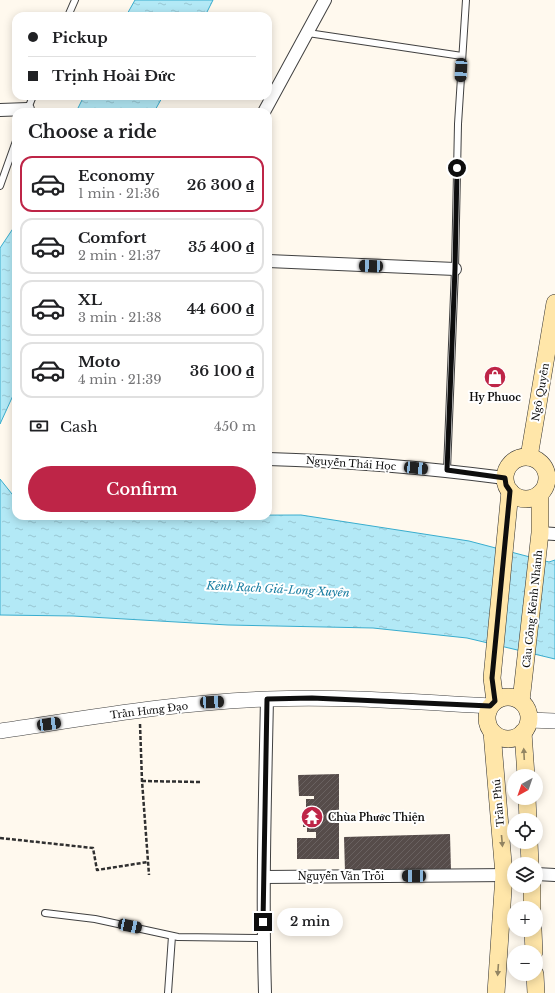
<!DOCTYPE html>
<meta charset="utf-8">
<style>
:root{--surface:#fff;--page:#f2f2f2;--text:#202124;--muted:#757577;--line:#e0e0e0;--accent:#be2547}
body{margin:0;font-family:"Libre Baskerville",serif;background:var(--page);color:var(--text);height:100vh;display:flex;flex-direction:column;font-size:15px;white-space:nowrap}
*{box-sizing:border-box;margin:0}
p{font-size:13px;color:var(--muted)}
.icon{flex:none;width:22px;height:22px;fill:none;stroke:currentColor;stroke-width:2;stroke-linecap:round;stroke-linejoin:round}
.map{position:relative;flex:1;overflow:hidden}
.details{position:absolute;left:12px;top:108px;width:260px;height:412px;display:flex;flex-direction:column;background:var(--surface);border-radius:12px;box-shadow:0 2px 10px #0003}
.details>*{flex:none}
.hud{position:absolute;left:12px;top:12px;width:260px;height:88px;border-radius:12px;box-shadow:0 2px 10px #0003;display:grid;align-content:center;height:88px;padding:0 16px;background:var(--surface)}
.needle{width:26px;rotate:220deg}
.fabs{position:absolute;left:507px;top:769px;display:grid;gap:8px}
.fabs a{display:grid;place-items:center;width:36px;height:36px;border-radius:50%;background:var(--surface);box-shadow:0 2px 10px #0003;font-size:20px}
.end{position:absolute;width:18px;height:18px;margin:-9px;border:5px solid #0e0e0e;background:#fff;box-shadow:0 0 0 2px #fff}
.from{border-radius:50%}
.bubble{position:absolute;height:28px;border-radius:14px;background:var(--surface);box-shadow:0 2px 10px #0003;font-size:13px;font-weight:600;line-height:28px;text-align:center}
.car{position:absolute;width:12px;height:24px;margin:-12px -6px;border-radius:5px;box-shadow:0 0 3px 1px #0007;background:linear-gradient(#222 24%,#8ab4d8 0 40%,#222 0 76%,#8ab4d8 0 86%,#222 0)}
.hud b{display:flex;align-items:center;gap:14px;height:38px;font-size:15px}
.hud b+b{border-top:1px solid var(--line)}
.hud i{width:10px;height:10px;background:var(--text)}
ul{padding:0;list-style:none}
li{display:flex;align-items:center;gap:12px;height:56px;margin:0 8px 6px;padding:0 8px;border:2px solid var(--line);border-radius:12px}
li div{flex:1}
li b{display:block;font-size:15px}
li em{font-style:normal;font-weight:600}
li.on{border-color:var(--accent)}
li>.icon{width:36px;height:36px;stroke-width:1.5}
h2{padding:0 16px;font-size:18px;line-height:48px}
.pay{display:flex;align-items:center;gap:10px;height:44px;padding:0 16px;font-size:15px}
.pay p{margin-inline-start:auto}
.primary-button{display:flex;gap:8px;margin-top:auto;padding:8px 16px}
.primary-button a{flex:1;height:46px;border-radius:24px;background:var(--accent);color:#fff;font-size:16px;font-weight:600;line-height:46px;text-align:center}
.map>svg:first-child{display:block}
.water{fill:url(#water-ripples);stroke:#39adce}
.building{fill:url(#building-hatch)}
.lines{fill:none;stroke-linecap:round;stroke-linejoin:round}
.service-casing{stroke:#414141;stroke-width:8}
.minor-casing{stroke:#414141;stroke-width:14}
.tertiary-casing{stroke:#414141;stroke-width:16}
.secondary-casing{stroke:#303030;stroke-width:18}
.path{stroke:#303030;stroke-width:2.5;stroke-dasharray:4 2;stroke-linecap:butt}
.service{stroke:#fff;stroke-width:6}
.minor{stroke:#fff;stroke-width:12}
.tertiary{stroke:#fff;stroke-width:15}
.secondary{stroke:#ffe6a9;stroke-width:17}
.oneway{fill:#938563}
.route{stroke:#0e0e0e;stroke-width:5}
.labels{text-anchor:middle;stroke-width:4;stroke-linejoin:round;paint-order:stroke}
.street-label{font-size:10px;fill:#0e0e0e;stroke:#fff}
.poi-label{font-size:10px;font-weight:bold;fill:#0e0e0e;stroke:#fff}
.water-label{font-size:11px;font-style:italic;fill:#167ca0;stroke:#fff}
</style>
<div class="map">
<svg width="555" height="993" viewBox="0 0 555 993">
<defs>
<pattern id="water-ripples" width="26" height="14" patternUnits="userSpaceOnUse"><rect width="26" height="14" fill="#b3e9f6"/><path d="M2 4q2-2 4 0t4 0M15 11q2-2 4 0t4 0" fill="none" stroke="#99c7d2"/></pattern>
<pattern id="building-hatch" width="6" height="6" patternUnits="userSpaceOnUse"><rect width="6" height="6" fill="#564c4a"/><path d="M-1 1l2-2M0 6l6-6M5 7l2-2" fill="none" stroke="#696160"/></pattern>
</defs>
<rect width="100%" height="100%" fill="#fff9ee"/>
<g class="water">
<polygon points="135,0 213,0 205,16 126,16"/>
<polygon points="84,96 163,96 154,112 76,112"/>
<polygon points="16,224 16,389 0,424 0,248"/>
<polygon points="0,479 16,499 16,516 301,515 469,541 549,562 555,560 555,659 467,638 373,628 228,625 73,616 0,615"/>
</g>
<g class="building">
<polygon points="339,774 339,859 297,859 297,838 316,838 316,832 307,832 307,827 303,827 303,812 306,812 306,799 314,799 314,796 299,796 298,775"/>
<polygon points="450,834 451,871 434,872 434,869 345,872 344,837"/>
</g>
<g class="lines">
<g class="service-casing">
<g id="service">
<polyline points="68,16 75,0"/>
<polyline points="308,33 462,56"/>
<polyline points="27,111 33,96"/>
<polyline points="0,186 16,141"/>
<polyline points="447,470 455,269 458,124 466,0"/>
<polyline points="45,913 95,919 178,937 263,938"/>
<polyline points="168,993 172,936"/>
</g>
</g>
<g class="minor-casing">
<g id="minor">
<polyline points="0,110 28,109"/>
<polyline points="264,112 325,0"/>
<polyline points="268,261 455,269"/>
<path d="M268,459C347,461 427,468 505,478"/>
<polyline points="540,533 555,534"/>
<polyline points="536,874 555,875"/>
<polyline points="264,877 514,875"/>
<path d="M265,993C262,895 265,797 267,699"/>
</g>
</g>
<g class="tertiary-casing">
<g id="tertiary">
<polyline points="529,720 555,721"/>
<path d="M0,731C88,718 177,702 267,699C341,696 416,702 490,706"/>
</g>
</g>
<g class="secondary-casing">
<g id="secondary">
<polyline points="529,457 555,303"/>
<circle cx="526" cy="478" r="21"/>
<circle cx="508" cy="718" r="21"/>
<polyline points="495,701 492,678 510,491"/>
<polyline points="521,701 540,533 540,494"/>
<polyline points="492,732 504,875 496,993"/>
<polyline points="523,732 526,776"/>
<polyline points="527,798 528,820"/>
<polyline points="529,842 530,864"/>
<polyline points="532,886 532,908"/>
<polyline points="533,930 534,952"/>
<polyline points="535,974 536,993"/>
</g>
</g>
<g class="path">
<polyline points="140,724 142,781 149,875"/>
<polyline points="142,781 200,782"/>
<polyline points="0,838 93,848 97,870 148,862"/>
</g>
<use href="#service" class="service"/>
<use href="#minor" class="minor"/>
<use href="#tertiary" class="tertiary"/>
<use href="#secondary" class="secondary"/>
</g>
<defs><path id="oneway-solid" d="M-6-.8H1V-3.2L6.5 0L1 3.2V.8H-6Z"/></defs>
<g class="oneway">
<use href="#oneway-solid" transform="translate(524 754) rotate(-93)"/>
<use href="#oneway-solid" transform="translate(502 841) rotate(85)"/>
<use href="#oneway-solid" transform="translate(498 970) rotate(94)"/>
</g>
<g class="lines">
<polyline class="route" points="263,922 267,699 312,698 490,706 495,701 492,678 510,491 506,485 505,478 447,470 455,269 457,168"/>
</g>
<defs>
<g id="shop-disc" transform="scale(1.15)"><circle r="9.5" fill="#be2547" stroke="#fff"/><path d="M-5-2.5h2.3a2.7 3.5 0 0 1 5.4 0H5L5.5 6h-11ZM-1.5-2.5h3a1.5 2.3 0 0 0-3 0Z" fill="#fff"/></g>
<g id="temple-disc" transform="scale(1.15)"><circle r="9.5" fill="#be2547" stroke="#fff"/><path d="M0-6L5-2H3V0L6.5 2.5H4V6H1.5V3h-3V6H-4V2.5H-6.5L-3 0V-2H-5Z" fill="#fff"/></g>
</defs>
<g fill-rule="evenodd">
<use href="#shop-disc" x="495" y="377"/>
<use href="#temple-disc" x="312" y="817"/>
</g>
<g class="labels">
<g class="street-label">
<text transform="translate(540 392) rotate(-80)" y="4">Ngô Quyền</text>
<text transform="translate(351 463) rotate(4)" y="4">Nguyễn Thái Học</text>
<text transform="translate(532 609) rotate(-84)" y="4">Cầu Cống Kênh Nhánh</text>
<text transform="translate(149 710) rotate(-7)" y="4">Trần Hưng Đạo</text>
<text transform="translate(498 803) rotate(-95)" y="4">Trần Phú</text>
<text x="341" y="880">Nguyễn Văn Trỗi</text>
</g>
<g class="poi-label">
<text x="495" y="401">Hy Phuoc</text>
<text x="328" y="821" text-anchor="start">Chùa Phước Thiện</text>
</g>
<g class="water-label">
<text transform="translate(278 589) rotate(3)" y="4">Kênh Rạch Giá-Long Xuyên</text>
</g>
</g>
</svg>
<div class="fabs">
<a><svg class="needle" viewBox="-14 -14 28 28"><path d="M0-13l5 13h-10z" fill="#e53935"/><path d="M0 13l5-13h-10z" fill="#757577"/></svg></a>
<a><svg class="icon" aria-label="locate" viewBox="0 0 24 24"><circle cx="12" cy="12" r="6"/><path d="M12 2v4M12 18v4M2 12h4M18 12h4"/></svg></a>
<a><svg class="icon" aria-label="layers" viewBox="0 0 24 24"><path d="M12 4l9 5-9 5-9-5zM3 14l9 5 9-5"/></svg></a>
<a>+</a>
<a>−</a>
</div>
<i class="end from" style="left:457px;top:168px"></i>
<i class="end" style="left:263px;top:922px"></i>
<div class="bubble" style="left:277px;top:908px;width:66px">2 min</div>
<i class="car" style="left:461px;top:70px;rotate:183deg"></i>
<i class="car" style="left:371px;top:266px;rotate:272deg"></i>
<i class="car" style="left:416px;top:468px;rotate:95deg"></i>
<i class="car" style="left:212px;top:702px;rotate:87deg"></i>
<i class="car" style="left:49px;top:724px;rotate:82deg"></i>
<i class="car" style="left:414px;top:876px;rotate:270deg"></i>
<i class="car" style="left:130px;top:926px;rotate:102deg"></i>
<div class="hud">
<b><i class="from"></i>Pickup</b>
<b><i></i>Trịnh Hoài Đức</b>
</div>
<section class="details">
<h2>Choose a ride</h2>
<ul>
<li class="on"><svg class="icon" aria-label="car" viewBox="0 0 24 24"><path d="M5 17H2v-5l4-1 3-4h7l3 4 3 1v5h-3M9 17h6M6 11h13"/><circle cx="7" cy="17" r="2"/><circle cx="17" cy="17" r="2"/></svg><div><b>Economy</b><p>1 min · 21:36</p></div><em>26 300 ₫</em></li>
<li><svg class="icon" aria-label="car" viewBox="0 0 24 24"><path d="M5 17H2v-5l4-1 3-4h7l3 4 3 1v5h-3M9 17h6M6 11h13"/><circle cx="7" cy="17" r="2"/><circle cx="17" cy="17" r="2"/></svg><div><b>Comfort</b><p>2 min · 21:37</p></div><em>35 400 ₫</em></li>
<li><svg class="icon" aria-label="car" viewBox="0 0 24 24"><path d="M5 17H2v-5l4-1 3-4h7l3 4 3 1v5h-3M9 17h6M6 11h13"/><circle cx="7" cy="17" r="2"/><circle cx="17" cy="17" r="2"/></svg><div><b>XL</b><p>3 min · 21:38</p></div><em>44 600 ₫</em></li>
<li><svg class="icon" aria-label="car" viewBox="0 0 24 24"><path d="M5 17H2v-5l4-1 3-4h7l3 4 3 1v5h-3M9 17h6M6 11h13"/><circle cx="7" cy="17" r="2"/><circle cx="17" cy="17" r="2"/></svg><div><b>Moto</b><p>4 min · 21:39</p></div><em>36 100 ₫</em></li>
</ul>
<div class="pay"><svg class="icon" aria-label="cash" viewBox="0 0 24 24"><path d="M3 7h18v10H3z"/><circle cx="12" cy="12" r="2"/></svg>Cash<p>450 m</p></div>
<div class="primary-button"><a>Confirm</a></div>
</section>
</div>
